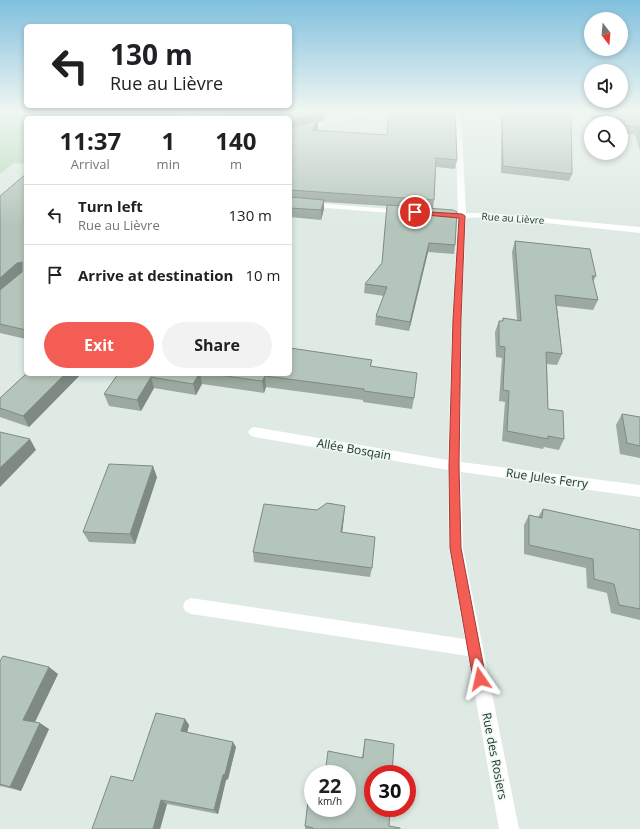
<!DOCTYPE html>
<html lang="en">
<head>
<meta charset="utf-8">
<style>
  body { margin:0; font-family:"Open Sans",sans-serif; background:#f2f2f2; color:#202124; height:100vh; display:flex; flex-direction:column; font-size:15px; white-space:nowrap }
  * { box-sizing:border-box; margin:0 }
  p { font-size:13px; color:#757577 }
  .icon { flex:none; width:22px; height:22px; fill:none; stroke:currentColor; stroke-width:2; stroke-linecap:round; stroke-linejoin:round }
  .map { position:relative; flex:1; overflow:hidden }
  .details { position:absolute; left:24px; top:116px; width:268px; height:260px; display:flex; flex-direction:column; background:#fff; border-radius:6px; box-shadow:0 2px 6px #0003 }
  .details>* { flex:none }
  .guide { position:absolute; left:24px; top:24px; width:268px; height:84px; border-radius:6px; box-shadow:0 2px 6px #0003; background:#fff; color:#202124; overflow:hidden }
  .needle { width:26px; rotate:164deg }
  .buttons { position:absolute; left:584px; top:12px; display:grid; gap:8px }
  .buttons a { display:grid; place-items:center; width:44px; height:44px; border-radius:50%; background:#fff; box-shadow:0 2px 6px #0003; font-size:20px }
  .speed { position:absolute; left:304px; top:765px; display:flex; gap:8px; font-size:20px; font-weight:700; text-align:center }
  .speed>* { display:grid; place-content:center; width:52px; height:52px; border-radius:50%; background:#fff; box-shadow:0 2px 6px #0003; line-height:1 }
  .speed small { font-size:10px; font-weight:400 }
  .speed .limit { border:6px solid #d22; background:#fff; color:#111 }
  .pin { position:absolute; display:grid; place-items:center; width:34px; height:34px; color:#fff; margin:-17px; border:2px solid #fff; border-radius:50%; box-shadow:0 1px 4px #0007 }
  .me { position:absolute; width:44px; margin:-22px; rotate:349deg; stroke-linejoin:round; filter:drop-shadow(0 0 3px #0008) }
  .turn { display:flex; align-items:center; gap:14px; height:84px; padding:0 20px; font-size:18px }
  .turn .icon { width:52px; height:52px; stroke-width:2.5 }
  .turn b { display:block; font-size:28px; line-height:34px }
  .eta { display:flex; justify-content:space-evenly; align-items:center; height:68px; text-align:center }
  .eta b { font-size:24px; font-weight:700; line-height:28px }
  .primary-button { display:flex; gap:8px; margin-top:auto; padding:8px 20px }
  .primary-button a { flex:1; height:46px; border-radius:24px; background:#f35d53; color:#fff; font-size:16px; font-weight:700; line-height:46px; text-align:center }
  .primary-button a+a { background:#f2f2f2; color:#202124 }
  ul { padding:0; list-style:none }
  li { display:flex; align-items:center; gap:12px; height:60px; padding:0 20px; border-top:1px solid #e0e0e0 }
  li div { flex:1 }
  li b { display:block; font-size:15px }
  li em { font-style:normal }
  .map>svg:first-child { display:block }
  .green { fill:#b6dcba }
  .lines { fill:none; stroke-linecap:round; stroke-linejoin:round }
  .minor { fill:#fff; fill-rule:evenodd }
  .tertiary { fill:#fff; fill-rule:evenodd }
  .wall { fill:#9ba9a1 }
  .shaded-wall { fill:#7e8a83 }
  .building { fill:#b4c5bb; stroke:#7e8a83 }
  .route { fill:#f35d53; stroke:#9e3c36 }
  .labels { text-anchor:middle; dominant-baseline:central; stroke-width:3; stroke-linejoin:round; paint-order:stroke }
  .far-street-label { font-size:10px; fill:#203a2e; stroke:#eff7f1 }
  .street-label { font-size:12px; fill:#203a2e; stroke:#eff7f1 }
</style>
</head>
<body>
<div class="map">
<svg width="640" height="829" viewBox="0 0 640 829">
  <rect width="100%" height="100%" fill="#deeae3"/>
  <polygon class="green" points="0,110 181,110 173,118 26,118 26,164 14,163 0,174"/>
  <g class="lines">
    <g class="minor">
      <polygon points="190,110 197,110 190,118 184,118"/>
      <polygon points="455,110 461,110 466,213 489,213 640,227 640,233 489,217 466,218 462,319 461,462 640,485 640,497 461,472 463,548 519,829 499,829 468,656 191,614 185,611 183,606 185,601 191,598 465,639 449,548 448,470 254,437 250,435 248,432 250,429 254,427 448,460 452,319 458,218 452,218 451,216 452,214 458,213"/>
      <polygon points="290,201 402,210 406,212 402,214 290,205"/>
    </g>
    <polygon class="tertiary" points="367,110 378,110 290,135 290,131"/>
  </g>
  <g class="wall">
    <polygon points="229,110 328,110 322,121 318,122 318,129 317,130 387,135 427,113 427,110 455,110 457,160 455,169 436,167 434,200 433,209 455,245 454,254 428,252 409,331 375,325 376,316 384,296 364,293 365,284 382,263 387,206 324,202 324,209 321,220 290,217 290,118 225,118 225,116"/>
    <polygon points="501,110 571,110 572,174 569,181 501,173"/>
    <polygon points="592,110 640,110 640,151 635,135 621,133 622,126 621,126 621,123 595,123 591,122"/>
    <polygon points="26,174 26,339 0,333 0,196"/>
    <polygon points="515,241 596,276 593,282 598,300 593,310 557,306 562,354 557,365 547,364 548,409 564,439 559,450 544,447 543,449 502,441 505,402 499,401 502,358 496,357 495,332 499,321 502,321 503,318 517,320 512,252"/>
    <polygon points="372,360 371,366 414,398 412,409 363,402 363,400 266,387 264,393 202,384 196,395 154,388 141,411 109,406 104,394 118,374 290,374"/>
    <polygon points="26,374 81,374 29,427 0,417 0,398"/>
    <polygon points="622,414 640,417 640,458 620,454 616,425"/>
    <polygon points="157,477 135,544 89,542 83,532"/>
    <polygon points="543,509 640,530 640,620 611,613 607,593 587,588 586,568 524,554 524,525 529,515 538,517"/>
    <polygon points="344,517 342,532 372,568 370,577 254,562 253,552"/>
    <polygon points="0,661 58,674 35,722 49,729 21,791 1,786 0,787"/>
    <polygon points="185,719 189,725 187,732 236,747 228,779 226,780 218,814 167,804 160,829 92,829"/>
    <polygon points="365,739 389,826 400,829 305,829 305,826 313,808 362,757"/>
  </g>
  <g class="shaded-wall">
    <polygon points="323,110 328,110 322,121 318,122 318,129 312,139 290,130 290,121"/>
    <polygon points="324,200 324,209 321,220 321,210"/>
    <polygon points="429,243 428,252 409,331 410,322"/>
    <polygon points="22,262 26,270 0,293 0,278 17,263"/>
    <polygon points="65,374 81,374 29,427 23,416"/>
    <polygon points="199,374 200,374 202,384 196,395 193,384"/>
    <polygon points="265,376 266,387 264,393 262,381"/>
    <polygon points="151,377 154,388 141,411 137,400"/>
    <polygon points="30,439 36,450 0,487 0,468"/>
    <polygon points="153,466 157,477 135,544 130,534"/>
    <polygon points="345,506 344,517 341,542 341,532"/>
    <polygon points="49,667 58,674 33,726 23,720"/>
    <polygon points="185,719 189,725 186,737 181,731"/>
    <polygon points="40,723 49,729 21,791 10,787"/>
    <polygon points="233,742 236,747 228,779 226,780 218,814 214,810 223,775"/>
    <polygon points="161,800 167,804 160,829 153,829"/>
  </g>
  <g class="building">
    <polygon points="229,110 323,110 322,112 290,121 290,118 225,118 227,116 225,116"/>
    <polygon points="428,110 455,110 457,160 436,158 434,200 290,190 290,128 318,120 312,130 387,135 389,112 428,113"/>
    <polygon points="502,110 571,110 572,174 503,166"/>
    <polygon points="593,110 640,110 640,134 638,127 624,125 624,119 593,115"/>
    <polygon points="26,174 26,330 0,324 0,290 22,272 22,262 17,263 0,278 0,196"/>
    <polygon points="290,197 324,200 321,210 290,208"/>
    <polygon points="387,205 453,210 457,212 455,245 429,243 410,322 376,316 387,287 365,284 382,263"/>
    <polygon points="515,241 590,249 596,276 592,276 598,300 555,295 562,354 546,352 548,409 563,411 564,439 548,436 548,439 507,431 509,391 503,390 505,347 499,346 499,321 503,321 503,318 521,321"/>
    <polygon points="290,348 372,360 370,366 417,373 414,398 364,391 364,389 265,376 262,381 211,374 290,374"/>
    <polygon points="26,374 65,374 23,416 0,408 0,398"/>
    <polygon points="118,374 199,374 193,384 151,377 137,400 104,394"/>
    <polygon points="622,414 640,417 640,446 627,443"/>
    <polygon points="0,432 30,439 0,468"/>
    <polygon points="109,464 153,466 130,534 83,532"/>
    <polygon points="327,503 345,506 341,532 375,537 372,568 253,552 264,504 317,510"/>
    <polygon points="543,509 640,530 640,609 619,605 614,584 594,579 593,559 529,545 529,515 542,518"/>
    <polygon points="3,656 49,667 23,720 40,723 10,787 0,784 0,661"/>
    <polygon points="156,713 185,719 181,731 233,742 225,774 223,775 214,810 161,800 153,829 92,829 111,776 133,781"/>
    <polygon points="365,739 394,744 392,774 373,774 373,808 390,808 389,826 400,828 400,829 313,829 313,828 305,826 310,785 313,786 313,808 347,808 347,774 325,774 328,751 363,758"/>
  </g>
  <linearGradient id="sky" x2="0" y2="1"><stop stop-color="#80c0de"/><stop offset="0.49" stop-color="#f0f6f2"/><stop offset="1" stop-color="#f0f6f2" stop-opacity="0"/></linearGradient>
  <rect width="640" height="226" fill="url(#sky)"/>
  <polygon class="route" points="413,211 462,214 465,216 461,319 459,466 461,548 486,679 484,683 480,685 475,683 473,679 450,548 449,466 453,319 459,218 415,214 412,212"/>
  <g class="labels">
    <g class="far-street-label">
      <text transform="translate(513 218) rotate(4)">Rue au Lièvre</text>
    </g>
    <g class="street-label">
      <text transform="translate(354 449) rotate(10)">Allée Bosqain</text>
      <text transform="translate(547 478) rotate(8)">Rue Jules Ferry</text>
      <text transform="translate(495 756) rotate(79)">Rue des Rosiers</text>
    </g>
  </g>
</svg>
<div class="buttons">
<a><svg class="needle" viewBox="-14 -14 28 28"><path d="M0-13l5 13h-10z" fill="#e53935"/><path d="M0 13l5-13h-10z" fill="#757577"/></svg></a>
<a><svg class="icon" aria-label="sound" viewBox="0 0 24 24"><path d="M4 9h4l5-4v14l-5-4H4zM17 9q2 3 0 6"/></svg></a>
<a><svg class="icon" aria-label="search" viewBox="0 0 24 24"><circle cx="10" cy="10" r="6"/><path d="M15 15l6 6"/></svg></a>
</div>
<div class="speed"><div>22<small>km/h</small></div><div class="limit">30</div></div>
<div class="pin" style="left:415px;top:212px;background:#d93025"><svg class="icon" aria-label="arrive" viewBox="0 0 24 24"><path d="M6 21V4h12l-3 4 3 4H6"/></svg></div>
<svg class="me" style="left:480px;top:679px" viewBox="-20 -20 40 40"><path d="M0-17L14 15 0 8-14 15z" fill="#f35d53" stroke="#fff" stroke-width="4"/></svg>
<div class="guide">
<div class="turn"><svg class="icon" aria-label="left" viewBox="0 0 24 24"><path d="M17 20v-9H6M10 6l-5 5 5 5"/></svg><div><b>130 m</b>Rue au Lièvre</div></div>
</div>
<section class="details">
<div class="eta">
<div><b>11:37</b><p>Arrival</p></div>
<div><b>1</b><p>min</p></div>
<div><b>140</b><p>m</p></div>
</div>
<ul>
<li><svg class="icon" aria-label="left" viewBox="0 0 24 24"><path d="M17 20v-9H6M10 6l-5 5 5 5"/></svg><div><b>Turn left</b><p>Rue au Lièvre</p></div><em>130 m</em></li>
<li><svg class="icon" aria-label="arrive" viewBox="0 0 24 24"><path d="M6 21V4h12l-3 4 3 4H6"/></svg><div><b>Arrive at destination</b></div><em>10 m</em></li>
</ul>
<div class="primary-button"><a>Exit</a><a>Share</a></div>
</section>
</div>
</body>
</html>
